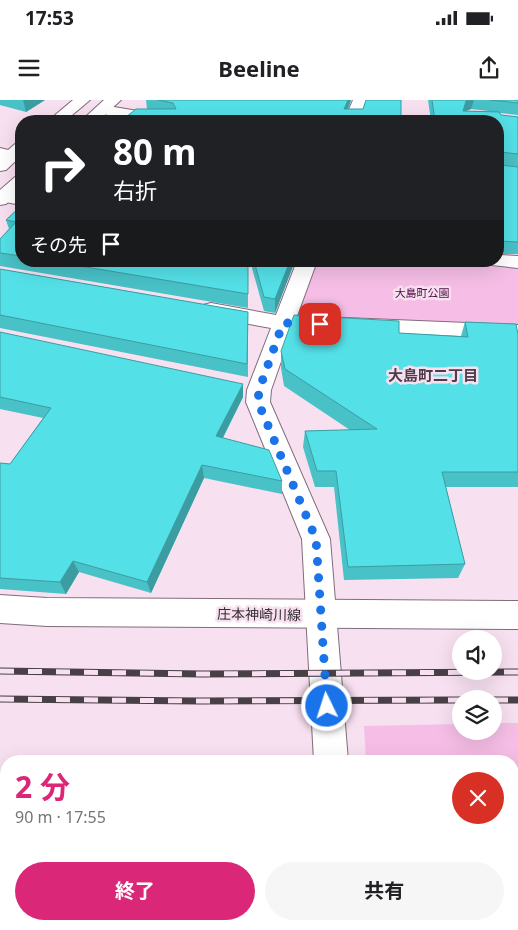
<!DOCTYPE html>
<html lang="ja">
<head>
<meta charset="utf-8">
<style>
  body { margin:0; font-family:"Noto Sans","Noto Sans JP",sans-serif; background:#f6f6f6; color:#202124; height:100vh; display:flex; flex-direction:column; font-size:19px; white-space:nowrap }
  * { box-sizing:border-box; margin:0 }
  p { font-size:16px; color:#757577 }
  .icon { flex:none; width:28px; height:28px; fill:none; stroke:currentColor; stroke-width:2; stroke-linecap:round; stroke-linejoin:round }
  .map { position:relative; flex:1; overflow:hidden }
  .details { position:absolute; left:0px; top:655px; width:519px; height:175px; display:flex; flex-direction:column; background:#fff; border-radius:20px 20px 0 0; box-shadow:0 5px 20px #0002 }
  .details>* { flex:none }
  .banner { position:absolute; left:15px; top:15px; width:489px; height:152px; border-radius:20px; box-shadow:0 5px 20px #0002; background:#202124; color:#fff; overflow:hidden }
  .controls { position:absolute; left:452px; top:530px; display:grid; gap:10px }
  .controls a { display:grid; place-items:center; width:50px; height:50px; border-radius:50%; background:#fff; box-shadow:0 5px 20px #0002; font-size:25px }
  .pin { position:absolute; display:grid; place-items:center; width:42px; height:42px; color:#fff; margin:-21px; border-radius:10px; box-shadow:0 2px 8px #0006 }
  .me { position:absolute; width:55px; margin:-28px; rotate:356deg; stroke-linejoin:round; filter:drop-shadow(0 0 4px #0008) }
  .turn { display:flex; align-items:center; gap:18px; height:105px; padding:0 15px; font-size:22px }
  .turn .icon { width:65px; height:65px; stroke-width:2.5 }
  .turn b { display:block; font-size:35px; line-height:42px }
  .then { display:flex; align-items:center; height:48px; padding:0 15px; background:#0003; gap:10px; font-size:19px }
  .round { display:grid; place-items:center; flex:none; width:52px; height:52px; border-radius:26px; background:#f6f6f6 }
  .overview { display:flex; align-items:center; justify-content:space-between; height:85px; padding:0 15px }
  h1 { font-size:30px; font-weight:700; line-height:38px; color:#db2777 }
  .cta { display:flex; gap:10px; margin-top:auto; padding:10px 15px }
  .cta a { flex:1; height:58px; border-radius:30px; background:#db2777; color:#fff; font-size:20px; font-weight:700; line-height:58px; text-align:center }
  .cta a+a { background:#f6f6f6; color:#202124 }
  .status { display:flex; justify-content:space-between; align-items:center; height:35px; padding:0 25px; background:#fff; direction:ltr }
  .status svg { height:14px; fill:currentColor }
  header { display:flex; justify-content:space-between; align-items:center; height:65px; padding:0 15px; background:#fff; font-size:22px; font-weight:700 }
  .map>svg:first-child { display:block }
  .green { fill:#f6bee6 }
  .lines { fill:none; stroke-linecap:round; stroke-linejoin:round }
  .minor-casing { stroke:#816c7a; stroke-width:2 }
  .tertiary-casing { stroke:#816c7a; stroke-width:2 }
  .minor { fill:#fff; fill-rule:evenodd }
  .tertiary { fill:#fff; fill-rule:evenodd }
  .rail-casing { stroke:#493f47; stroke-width:7 }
  .rail { stroke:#f7e0f0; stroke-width:5; stroke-dasharray:14; stroke-linecap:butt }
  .wall { fill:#48c1c7; fill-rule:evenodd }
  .shaded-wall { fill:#3b9da2 }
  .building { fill:#54e0e7; stroke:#3b9da2 }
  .route { stroke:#1a73e8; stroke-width:9; stroke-dasharray:0 16.2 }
  .labels { text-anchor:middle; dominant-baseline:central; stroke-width:5; stroke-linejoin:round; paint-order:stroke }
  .far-park-label { font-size:11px; fill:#530e46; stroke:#f7e0f0 }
  .street-label { font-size:14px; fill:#332b31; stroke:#f7e0f0 }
  .neighbourhood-label { font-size:15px; font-weight:bold; fill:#4f3c49; stroke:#f7e0f0 }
</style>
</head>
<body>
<div class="status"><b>17:53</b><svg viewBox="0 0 49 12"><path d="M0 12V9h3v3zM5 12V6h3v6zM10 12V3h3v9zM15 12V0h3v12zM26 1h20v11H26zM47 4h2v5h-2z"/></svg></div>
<header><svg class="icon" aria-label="menu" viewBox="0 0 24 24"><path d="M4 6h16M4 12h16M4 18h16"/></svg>Beeline<svg class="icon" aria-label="share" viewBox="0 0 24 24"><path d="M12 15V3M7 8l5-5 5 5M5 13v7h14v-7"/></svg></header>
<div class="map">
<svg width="518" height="830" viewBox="0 0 518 830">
  <rect width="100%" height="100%" fill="#f7e0f0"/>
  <g class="green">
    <polygon points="313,161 413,161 518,168 518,227 295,217"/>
    <polygon points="494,623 518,623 518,698 513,700 512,661 366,661 364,626 461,624 461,631 494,631"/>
  </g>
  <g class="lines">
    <defs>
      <g id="minor">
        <polygon points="353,0 369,0 360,21 344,21"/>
        <polygon points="102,5 168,16 174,18 176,21 141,21 97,13 94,10 97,7"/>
        <polygon points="0,48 21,53 21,63 0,58"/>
        <polygon points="0,91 21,95 21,105 0,101"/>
        <polygon points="498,155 518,156 518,168 491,165 488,161 498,161"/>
        <polygon points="297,161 317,161 297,216 518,225 518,239 292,230 271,290 270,302 330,439 348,661 314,661 302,439 246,302 247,290 271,228 211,217 203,215 200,210 203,205 211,203 276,215"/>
        <polygon points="321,824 361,824 362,830 322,830"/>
      </g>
      <g id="tertiary">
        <polygon points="73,0 90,0 65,21 48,21"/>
        <polygon points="104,0 121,0 98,21 81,21"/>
        <polygon points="21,43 21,56 6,70 0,71 0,57 15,44"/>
        <polygon points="21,76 21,90 6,104 0,105 0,90 15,77"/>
        <polygon points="0,495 47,498 518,501 518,529 47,526 0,523"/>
      </g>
    </defs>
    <use href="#minor" class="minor-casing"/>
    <use href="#tertiary" class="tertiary-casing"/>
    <use href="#minor" class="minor"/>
    <use href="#tertiary" class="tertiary"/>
    <defs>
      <g id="rail">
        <polyline points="0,571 202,574 518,572"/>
        <polyline points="0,599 199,601 461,600"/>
        <polyline points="494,600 518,600"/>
      </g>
    </defs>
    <use href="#rail" class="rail-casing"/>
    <use href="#rail" class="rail"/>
  </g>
  <g class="wall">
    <polygon points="0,0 45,0 26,12 0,5"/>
    <polygon points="146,0 351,0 348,9 147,9"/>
    <path d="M428,0h90v15l-18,-2 1,2 17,2v50l-18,-3 18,3v87h-20v-133h-67zM471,9l18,2h-23z"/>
    <polygon points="21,106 21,161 248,161 248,208 0,166 0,139 9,129 6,120"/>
    <polygon points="250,161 295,161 275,213 264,211"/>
    <polygon points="0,169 248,212 248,277 0,228"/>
    <polygon points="465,222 518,234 518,387 446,387 465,464 458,478 344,480 334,387 315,387 303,347 305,331 350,330 284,286 281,268 281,251 399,233 461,236"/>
    <polygon points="0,232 243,297 223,338 282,381 282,394 204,378 151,493 79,472 66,494 0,489 0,363 10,364 43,318 0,309"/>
  </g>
  <g class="shaded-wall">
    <polygon points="23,0 45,0 26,12"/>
    <polygon points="348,0 351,0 343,21 344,9"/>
    <polygon points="469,0 474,0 471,9 463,12 463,11 466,1"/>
    <polygon points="290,161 295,161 275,213 275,199"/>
    <polygon points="243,284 243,297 217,349 216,336"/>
    <polygon points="202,365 204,378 151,493 147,482"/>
    <polygon points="73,461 79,472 66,494 60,482"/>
    <polygon points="67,824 75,824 74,830 66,830"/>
  </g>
  <g class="building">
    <polygon points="158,0 348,0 344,9 363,9 366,0 401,0 401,21 121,21 136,9 176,9 173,3"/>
    <polygon points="432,0 469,0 466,1 463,11 499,12 501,15 518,17 518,54 500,52 500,65 518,67 518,142 498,141 498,21 435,21"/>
    <polygon points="490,0 518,0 518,3"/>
    <polygon points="21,106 21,156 0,153 0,139 16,122 6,120"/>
    <polygon points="50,161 248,161 248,194"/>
    <polygon points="254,161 290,161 275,199 264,197"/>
    <polygon points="0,169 248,212 247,264 0,215"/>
    <polygon points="294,215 399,221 399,233 468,237 465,222 516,224 518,234 518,372 442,372 465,464 348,467 336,371 317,371 305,331 377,329 285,269 281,251"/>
    <polygon points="0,232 243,284 216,336 269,350 282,381 202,365 147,482 73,461 60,482 0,478 0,363 10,364 51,308 0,297"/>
    <polygon points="0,720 6,720 6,824 67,824 66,830 0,830"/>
  </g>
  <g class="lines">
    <polyline class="route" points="320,224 283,223 259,290 258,302 316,439 327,606"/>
  </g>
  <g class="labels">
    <g class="far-park-label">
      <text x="422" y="192">大島町公園</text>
    </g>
    <g class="street-label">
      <text transform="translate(259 514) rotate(1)">庄本神崎川線</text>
    </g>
    <g class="neighbourhood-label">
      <text x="433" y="275">大島町二丁目</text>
    </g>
  </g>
</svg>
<div class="controls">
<a><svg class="icon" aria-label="sound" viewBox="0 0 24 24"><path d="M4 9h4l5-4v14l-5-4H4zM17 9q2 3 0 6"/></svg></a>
<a><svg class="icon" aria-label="layers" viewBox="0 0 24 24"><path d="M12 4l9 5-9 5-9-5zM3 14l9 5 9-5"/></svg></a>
</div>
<div class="pin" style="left:320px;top:224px;background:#d93025"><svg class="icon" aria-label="arrive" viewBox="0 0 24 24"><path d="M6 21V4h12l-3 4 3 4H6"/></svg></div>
<svg class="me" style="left:327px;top:606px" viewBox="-20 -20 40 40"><circle r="17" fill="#1a73e8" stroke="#fff" stroke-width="3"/><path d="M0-11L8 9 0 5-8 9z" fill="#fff"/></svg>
<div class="banner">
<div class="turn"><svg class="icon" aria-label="right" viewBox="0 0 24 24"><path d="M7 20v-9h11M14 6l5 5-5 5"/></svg><div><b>80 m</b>右折</div></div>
<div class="then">その先<svg class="icon" aria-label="arrive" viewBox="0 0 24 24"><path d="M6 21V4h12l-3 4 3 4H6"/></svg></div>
</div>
<section class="details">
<div class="overview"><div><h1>2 分</h1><p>90 m · 17:55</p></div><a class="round" style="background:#d93025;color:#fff"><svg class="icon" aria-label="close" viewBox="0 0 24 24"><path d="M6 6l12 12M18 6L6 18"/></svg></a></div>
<div class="cta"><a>終了</a><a>共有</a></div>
</section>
</div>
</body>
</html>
